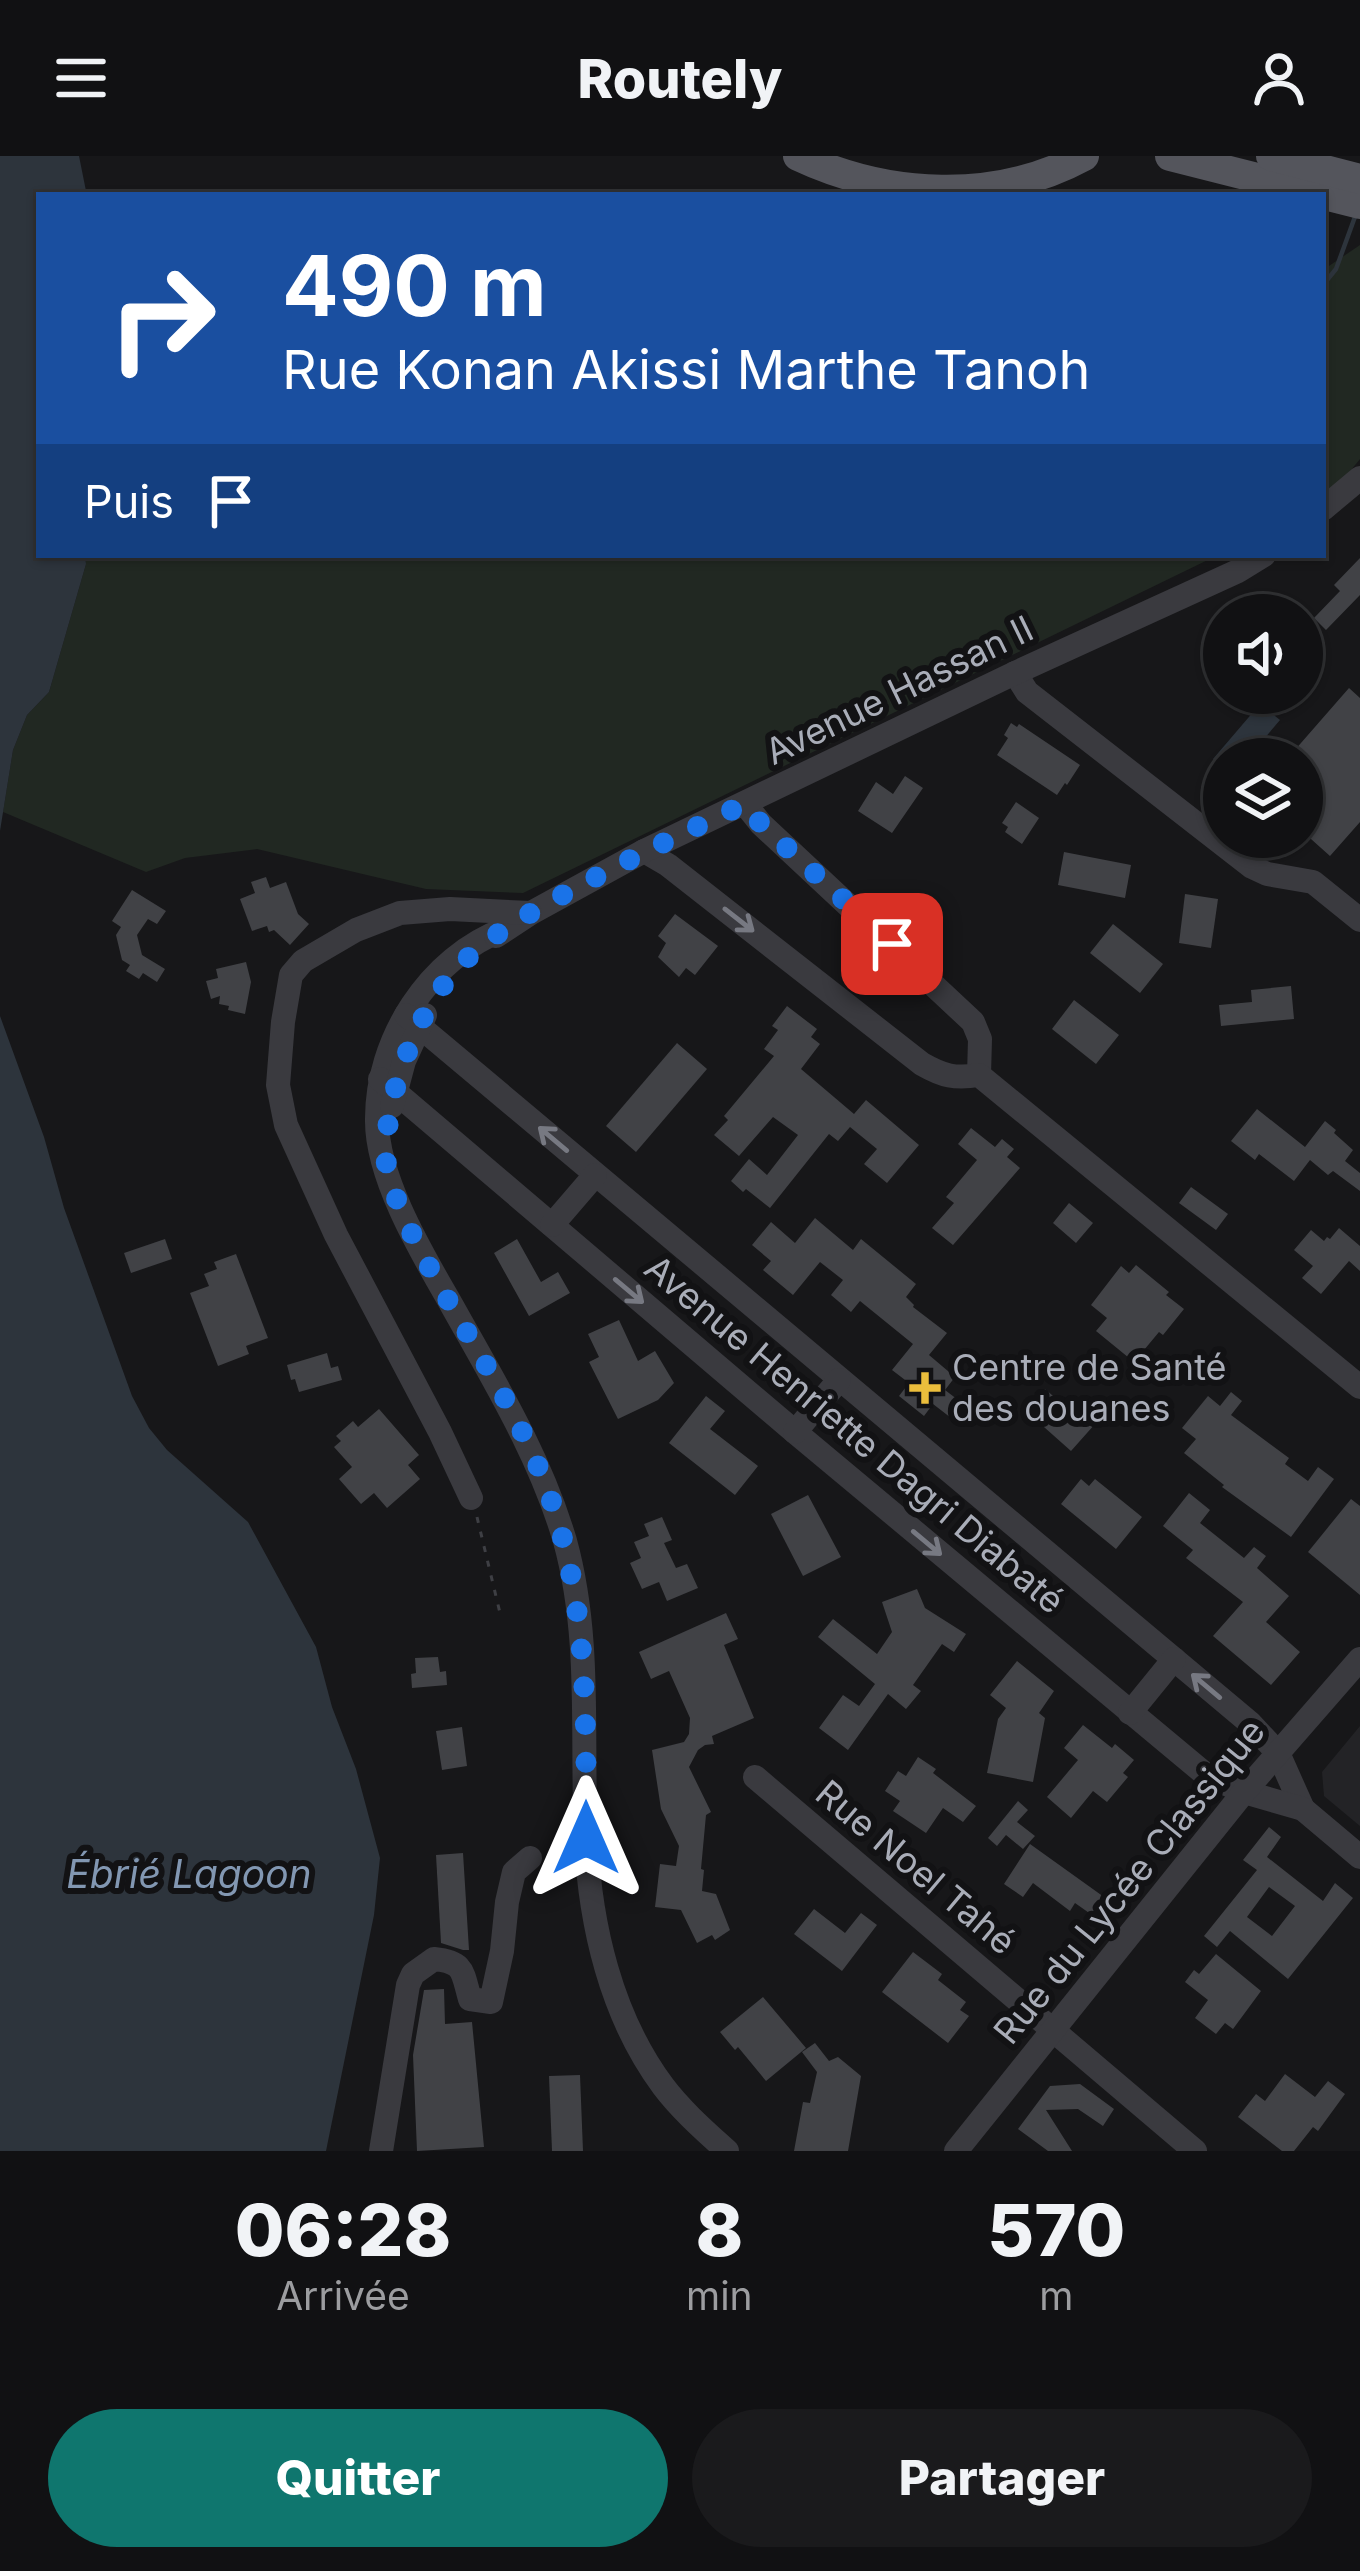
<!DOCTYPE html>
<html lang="fr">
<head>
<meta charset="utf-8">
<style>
  body { margin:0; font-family:Inter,sans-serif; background:#1a1a1c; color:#f1f3f6; height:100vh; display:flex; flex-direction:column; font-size:45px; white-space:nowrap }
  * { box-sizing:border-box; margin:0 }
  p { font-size:39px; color:#9c9da0 }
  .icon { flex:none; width:66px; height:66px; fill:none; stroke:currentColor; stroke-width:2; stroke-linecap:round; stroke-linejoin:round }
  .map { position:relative; height:1995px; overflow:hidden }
  .details { display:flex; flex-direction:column; background:#111113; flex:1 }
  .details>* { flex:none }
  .top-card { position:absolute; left:36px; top:36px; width:1290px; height:366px; border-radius:0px; box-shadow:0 3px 9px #0004,0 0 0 3px #303133; background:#1a4fa0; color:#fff; overflow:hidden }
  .controls { position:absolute; left:1203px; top:438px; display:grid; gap:24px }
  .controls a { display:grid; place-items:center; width:120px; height:120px; border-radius:50%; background:#111113; box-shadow:0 3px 9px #0004,0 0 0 3px #303133; font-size:60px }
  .pin { position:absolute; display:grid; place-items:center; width:102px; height:102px; color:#fff; margin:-51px; border-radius:24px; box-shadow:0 6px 18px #0006 }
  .me { position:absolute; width:132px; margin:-66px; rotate:0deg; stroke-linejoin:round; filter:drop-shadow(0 0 9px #0008) }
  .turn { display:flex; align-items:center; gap:42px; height:252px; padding:0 48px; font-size:54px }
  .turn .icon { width:156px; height:156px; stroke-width:2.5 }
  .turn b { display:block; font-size:84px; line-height:102px }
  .then { display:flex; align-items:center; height:114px; padding:0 48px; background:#0003; gap:24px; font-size:45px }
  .eta { display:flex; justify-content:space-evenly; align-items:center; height:204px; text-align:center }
  .eta b { font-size:72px; font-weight:800; line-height:84px }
  .primary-button { display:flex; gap:24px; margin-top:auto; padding:24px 48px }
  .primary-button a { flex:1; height:138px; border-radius:72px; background:#0f766e; color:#fff; font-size:48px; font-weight:800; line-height:138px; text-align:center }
  .primary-button a+a { background:#1a1a1c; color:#f1f3f6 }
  header { display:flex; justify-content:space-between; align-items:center; height:156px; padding:0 48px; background:#111113; font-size:54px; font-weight:800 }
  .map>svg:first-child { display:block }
  .built { fill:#232326 }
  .green { fill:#212822 }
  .water { fill:#2d343c }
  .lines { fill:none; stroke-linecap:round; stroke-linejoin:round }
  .stream { stroke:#2d343c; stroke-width:4.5 }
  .building { fill:#414246; fill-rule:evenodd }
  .path { stroke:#3e3f44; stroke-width:3; stroke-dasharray:6 9; stroke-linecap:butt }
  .minor { stroke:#3a3a3f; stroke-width:24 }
  .major { stroke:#54555c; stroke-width:30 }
  .oneway { stroke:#777982 }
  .route { stroke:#1a73e8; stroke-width:21; stroke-dasharray:0 37.8 }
  .poi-dot { fill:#ebbe3c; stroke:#121214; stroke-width:4.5 }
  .labels { text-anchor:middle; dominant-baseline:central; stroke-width:12; stroke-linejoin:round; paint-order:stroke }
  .street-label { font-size:36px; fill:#a9adb8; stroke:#121214 }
  .poi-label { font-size:36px; fill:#a9adb8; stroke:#121214; text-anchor:start }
  .water-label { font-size:39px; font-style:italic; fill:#8297b2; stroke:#121214 }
</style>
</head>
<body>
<header><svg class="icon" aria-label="menu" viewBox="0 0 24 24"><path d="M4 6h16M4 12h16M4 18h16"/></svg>Routely<svg class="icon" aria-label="person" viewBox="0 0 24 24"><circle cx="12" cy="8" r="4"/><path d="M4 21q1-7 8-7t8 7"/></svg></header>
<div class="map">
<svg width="1360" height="1995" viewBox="0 0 1360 1995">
  <rect width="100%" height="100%" fill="#171719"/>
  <polygon class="built" points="1360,1570 1360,1670 1324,1640 1322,1616"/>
  <g class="green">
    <polygon points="1360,89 1360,303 1342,325 1323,337 1323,114"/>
    <polygon points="85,399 1218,399 523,737 426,733 257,693 185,702 146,716 3,656 13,594 27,559 49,536 86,408"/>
  </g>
  <g class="water">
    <polygon points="0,0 79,0 86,35 85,39 39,39 39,399 85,399 86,408 49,536 27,559 13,594 0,675"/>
    <polygon points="1260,548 1280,564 1247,603 1224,603 1224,613 1213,603"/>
    <polygon points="0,860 44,981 64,1052 132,1240 149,1272 167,1294 248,1366 316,1491 332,1551 356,1613 380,1702 374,1759 326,1995 0,1995"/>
  </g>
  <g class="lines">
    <polyline class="stream" points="1323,129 1336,113 1356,58"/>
  </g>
  <g class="building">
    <polygon points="1360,402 1360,439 1326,474 1314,462 1340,435 1334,429"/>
    <polygon points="1349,532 1360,542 1360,666 1330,700 1302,675 1302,603 1287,603"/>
    <polygon points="1011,567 1017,571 1019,568 1080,609 1067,629 1065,627 1057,639 997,599 1008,582 1004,579"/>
    <polygon points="905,620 923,632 892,677 858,655 876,626 893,638"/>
    <polygon points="1016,646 1039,662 1022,688 1005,676 1008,671 1002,667"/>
    <polygon points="1064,696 1131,709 1125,742 1058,729"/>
    <polygon points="266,721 270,732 286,726 298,758 309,768 290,789 274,774 269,776 267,770 252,775 240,743 255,737 251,726"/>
    <polygon points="132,734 166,755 157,768 148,763 137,779 142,799 165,813 157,826 143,817 139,823 126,815 130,809 122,804 116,779 121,771 112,765"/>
    <polygon points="1185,738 1218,743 1211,792 1179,787"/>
    <polygon points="675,758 718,790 695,819 686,812 679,821 658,801 666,787 658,780"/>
    <polygon points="1113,768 1163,808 1140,837 1090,797"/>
    <polygon points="246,806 251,826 245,858 228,854 229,850 219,848 220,840 211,843 206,825 218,822 216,813"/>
    <polygon points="1291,830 1294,863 1221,870 1219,849 1252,846 1251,834"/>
    <polygon points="1074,844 1119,879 1096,908 1052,873"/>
    <polygon points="787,850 817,873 811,881 820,888 801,913 854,958 866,944 919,989 887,1027 864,1008 877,993 850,971 838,985 829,978 770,1052 746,1033 743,1036 731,1025 749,1003 767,1019 798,979 773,961 739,1000 714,979 728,964 724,960 774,900 764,893 778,874 772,870"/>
    <polygon points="677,887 707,913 636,996 606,970"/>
    <polygon points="1257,953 1305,991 1325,965 1336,974 1334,977 1353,994 1345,1005 1360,1017 1360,1035 1333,1015 1328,1019 1310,1004 1294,1025 1259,998 1255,1004 1231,985"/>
    <polygon points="971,972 995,991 1002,983 1014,993 1007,1001 1020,1012 953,1089 932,1072 954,1047 946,1041 977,1004 958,988"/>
    <polygon points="1191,1031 1228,1058 1216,1074 1179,1047"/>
    <polygon points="1069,1047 1093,1067 1076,1087 1053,1067"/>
    <polygon points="815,1062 853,1094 861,1083 916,1128 906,1141 914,1149 913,1151 947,1177 929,1199 955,1221 945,1234 966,1250 955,1265 933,1248 924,1260 899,1240 909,1227 892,1214 913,1188 860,1145 851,1156 831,1139 843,1124 820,1106 793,1139 763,1114 771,1105 752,1089 771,1066 795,1087"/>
    <polygon points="1339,1072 1360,1090 1360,1115 1349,1105 1321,1138 1302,1122 1313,1110 1294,1094 1311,1074 1324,1085 1327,1081 1330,1083"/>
    <polygon points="165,1083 172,1103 131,1117 124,1097"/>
    <polygon points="517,1083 541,1126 558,1116 570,1137 529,1160 494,1097"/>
    <polygon points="236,1098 268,1182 246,1190 249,1198 218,1210 190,1137 209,1130 204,1118 217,1113 214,1106"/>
    <polygon points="1136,1109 1169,1136 1166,1139 1184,1153 1163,1179 1159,1176 1134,1206 1096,1175 1107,1162 1091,1149 1121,1110 1129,1117"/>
    <polygon points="619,1164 638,1205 655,1195 674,1227 658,1244 618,1263 589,1206 599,1201 588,1178"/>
    <polygon points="327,1197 331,1212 338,1210 342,1224 299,1236 295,1223 291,1224 287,1209"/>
    <polygon points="1045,1233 1067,1252 1071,1247 1095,1268 1071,1295 1026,1255"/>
    <polygon points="1231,1236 1242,1245 1231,1259 1289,1302 1285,1308 1308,1325 1318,1311 1334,1323 1291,1381 1222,1331 1224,1329 1184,1297 1196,1283 1182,1272 1208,1240 1220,1250"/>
    <polygon points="706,1240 725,1255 710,1273 758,1310 735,1339 669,1287"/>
    <polygon points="379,1253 419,1299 408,1309 420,1323 387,1352 374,1337 361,1348 339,1323 352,1311 334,1291 341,1285 336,1280 353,1265 358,1271"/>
    <polygon points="1081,1323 1089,1330 1095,1323 1142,1361 1116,1393 1061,1348"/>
    <polygon points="1189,1337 1210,1354 1200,1367 1244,1402 1254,1391 1266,1400 1257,1412 1289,1440 1266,1466 1300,1496 1271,1529 1213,1480 1243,1446 1186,1402 1193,1394 1163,1370"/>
    <polygon points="808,1339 841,1401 803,1420 771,1358"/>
    <polygon points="1351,1343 1360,1350 1360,1439 1308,1396"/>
    <polygon points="662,1361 672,1384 664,1387 676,1412 687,1408 698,1432 667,1445 659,1426 642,1433 630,1407 641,1402 634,1386 649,1380 644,1368"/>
    <polygon points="917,1433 925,1452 966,1478 954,1496 942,1488 913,1529 921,1535 906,1553 888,1538 848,1594 819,1572 843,1539 859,1550 875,1528 818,1481 833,1463 877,1498 892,1476 882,1446"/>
    <polygon points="726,1457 738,1483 724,1489 754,1562 712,1580 714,1588 705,1589 698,1594 689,1611 711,1656 706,1659 701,1713 704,1714 702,1735 716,1738 730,1774 715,1784 712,1779 697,1787 681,1754 655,1751 660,1708 676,1710 679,1690 661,1653 652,1594 684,1586 689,1578 690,1562 669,1515 651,1523 639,1496"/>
    <polygon points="438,1501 440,1516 446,1515 447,1529 412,1532 411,1518 416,1517 415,1502"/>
    <polygon points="1017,1505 1054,1535 1039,1557 1045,1562 1033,1626 987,1617 998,1563 1006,1552 990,1539"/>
    <polygon points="1083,1569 1112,1592 1115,1588 1134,1604 1123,1617 1128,1621 1107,1646 1093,1635 1071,1662 1047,1641 1078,1604 1064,1592"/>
    <polygon points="462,1571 467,1610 442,1614 436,1575"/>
    <polygon points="918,1601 936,1613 933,1617 976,1650 963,1666 943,1652 926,1677 893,1655 900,1645 885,1635 898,1615 906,1620"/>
    <polygon points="1018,1645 1028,1654 1017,1666 1035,1680 1023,1693 1006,1679 997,1690 988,1682"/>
    <path d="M1269,1671l12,10 -14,20 56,44 12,-18 18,15 -65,81 -58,-48 -13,16 -13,-11 53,-66 -14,-10zM1269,1731l26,19 -23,30 -25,-19z"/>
    <polygon points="1030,1688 1104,1741 1092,1759 1075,1747 1070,1755 1033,1727 1023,1741 1004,1728"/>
    <polygon points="463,1697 469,1794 463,1794 441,1787 436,1699"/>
    <polygon points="814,1753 845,1777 861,1757 877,1769 842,1815 794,1778"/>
    <polygon points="913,1796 942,1818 938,1824 966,1846 960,1854 969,1860 948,1887 882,1836"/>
    <polygon points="1216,1798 1261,1835 1233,1873 1225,1867 1216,1878 1195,1862 1208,1844 1185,1826 1194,1814 1199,1818"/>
    <polygon points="444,1833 445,1868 472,1866 484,1991 417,1995 413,1899 424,1834"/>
    <polygon points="763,1841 806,1892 766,1925 738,1891 735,1894 720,1876"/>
    <polygon points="815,1887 829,1905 838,1901 861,1920 848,1995 794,1995 803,1946 810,1947 817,1916 802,1896"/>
    <polygon points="1285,1918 1315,1941 1328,1925 1345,1938 1318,1975 1313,1971 1294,1995 1282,1995 1238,1961 1256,1938 1265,1945"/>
    <polygon points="580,1919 583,1995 552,1995 549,1920"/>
    <polygon points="1080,1928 1114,1953 1103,1970 1078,1953 1046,1954 1072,1995 1048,1995 1018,1973 1050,1930"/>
  </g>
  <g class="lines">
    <polyline class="path" points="477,1361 500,1457"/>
    <g class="minor">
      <polyline points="1323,353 1360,322"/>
      <polyline points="1015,517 1027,536 1252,711 1267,718 1313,726 1360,764"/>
      <polyline points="745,648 761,668 973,866 980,883 979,919"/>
      <path d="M644,695l24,14 254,199c21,12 33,15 57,11l381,312"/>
      <path d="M505,773c-76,28 -129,111 -128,192 0,58 46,134 74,183 43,77 89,152 114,237 27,98 16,197 21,298 4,86 25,177 77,247 18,24 42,45 64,65"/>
      <polyline points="496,780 531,757 644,695 1015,517 1238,415 1264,399"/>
      <polyline points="406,859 1250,1567 1278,1597 1303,1653"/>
      <polyline points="380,923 795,1276 1205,1618 1244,1636 1303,1653 1360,1701"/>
      <polyline points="392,950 404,905 425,859"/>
      <polyline points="552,1069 595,1019"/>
      <polyline points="795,1276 839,1224"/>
      <polyline points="471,1342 440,1276 336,1079 286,969 278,929 283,866 291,819 303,805 356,774 400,757 450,753 530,757"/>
      <polyline points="1130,1557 1174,1503"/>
      <polyline points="755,1621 1195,1995"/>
      <path d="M381,1995l27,-166 5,-11 21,-15c31,3 28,13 36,40l21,3 11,-51 5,-49 7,-30 16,-14"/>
      <polyline points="956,1995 1244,1636 1360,1503"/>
    </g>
    <g class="major">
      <path d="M798,0c89,42 198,48 286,0"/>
      <polyline points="1170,0 1360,48"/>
      <polyline points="1271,0 1360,23"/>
    </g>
  </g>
  <defs><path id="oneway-shaft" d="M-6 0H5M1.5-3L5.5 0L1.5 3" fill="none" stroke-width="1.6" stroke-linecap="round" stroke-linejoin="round" transform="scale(3)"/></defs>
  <g class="oneway">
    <use href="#oneway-shaft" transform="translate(739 764) rotate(38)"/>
    <use href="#oneway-shaft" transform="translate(553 983) rotate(-140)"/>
    <use href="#oneway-shaft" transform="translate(629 1135) rotate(40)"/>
    <use href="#oneway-shaft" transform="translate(927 1387) rotate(40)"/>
    <use href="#oneway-shaft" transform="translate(1206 1530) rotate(-140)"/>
  </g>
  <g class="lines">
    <path class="route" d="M586,1682c0,-116 3,-230 -36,-341 -26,-74 -70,-141 -109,-209 -20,-36 -42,-75 -53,-115 -6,-22 2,-68 9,-90 12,-40 30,-80 58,-112 30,-34 72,-56 111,-78 59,-32 119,-61 179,-89l16,20 131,120"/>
  </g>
  <path class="poi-dot" d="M919 1214h12v12h12v12h-12v12h-12v-12h-12v-12h12z"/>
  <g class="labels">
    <g class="street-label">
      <text transform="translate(899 534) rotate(-26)">Avenue Hassan II</text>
      <text transform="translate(855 1278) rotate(40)">Avenue Henriette Dagri Diabaté</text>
      <text transform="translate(916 1711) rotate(40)">Rue Noel Tahé</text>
      <text transform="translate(1129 1725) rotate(-51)">Rue du Lycée Classique</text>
    </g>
    <g class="poi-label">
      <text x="952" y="1211">Centre de Santé<tspan x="952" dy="41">des douanes</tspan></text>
    </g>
    <g class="water-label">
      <text x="189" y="1717">Ébrié Lagoon</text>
    </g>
  </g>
</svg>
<div class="controls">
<a><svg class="icon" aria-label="sound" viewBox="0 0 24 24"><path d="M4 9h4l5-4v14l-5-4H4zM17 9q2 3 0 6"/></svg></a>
<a><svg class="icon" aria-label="layers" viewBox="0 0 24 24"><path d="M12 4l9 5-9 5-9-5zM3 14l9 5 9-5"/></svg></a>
</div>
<div class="pin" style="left:892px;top:788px;background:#d93025"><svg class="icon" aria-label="arrive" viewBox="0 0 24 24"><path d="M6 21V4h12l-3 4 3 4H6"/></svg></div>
<svg class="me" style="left:586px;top:1682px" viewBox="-20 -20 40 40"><path d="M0-17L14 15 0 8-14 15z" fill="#1a73e8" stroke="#fff" stroke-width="4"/></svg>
<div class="top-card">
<div class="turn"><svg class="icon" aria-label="right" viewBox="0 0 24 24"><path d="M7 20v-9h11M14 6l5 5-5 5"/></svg><div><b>490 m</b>Rue Konan Akissi Marthe Tanoh</div></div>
<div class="then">Puis<svg class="icon" aria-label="arrive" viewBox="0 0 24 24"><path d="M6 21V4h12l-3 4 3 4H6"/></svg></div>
</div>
</div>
<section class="details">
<div class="eta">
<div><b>06:28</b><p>Arrivée</p></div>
<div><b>8</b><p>min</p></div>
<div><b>570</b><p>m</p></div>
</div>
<div class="primary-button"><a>Quitter</a><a>Partager</a></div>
</section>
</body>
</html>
